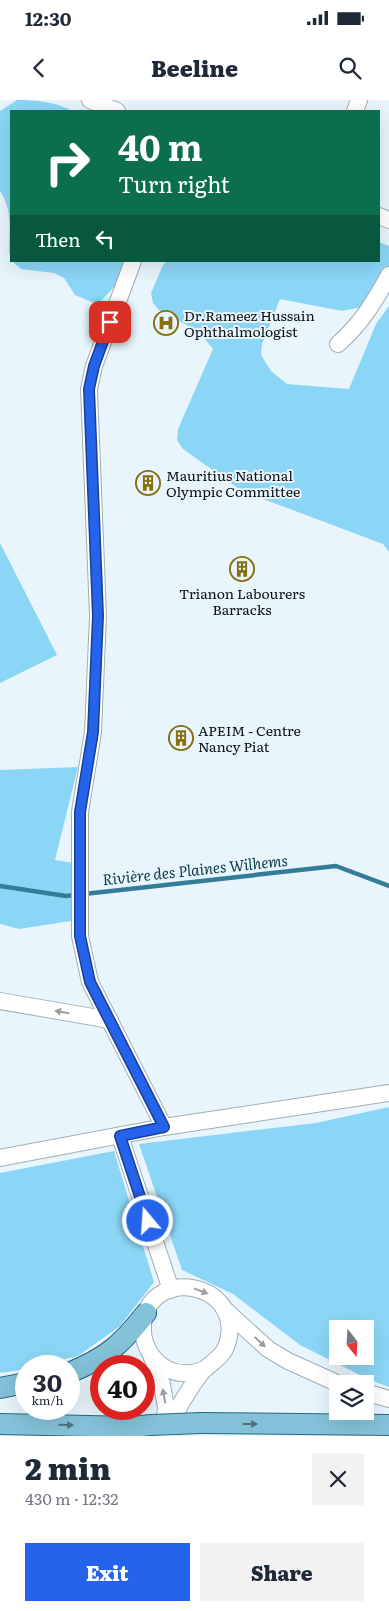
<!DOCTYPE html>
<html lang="en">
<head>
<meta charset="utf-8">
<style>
  body { margin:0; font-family:Literata,serif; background:#f2f2f3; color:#1f2937; height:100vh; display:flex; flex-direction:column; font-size:19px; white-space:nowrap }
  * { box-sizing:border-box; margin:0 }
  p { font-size:16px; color:#747a83 }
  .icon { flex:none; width:28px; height:28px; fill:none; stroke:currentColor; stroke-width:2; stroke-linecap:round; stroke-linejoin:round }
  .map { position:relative; height:1336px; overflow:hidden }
  .details { display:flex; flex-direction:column; background:#fff; flex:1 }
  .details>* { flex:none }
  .top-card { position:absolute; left:10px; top:10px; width:370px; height:152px; border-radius:0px; box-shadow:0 5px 20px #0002; background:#0b6e4f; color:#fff; overflow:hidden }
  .needle { width:32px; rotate:162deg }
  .fabs { position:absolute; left:329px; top:1220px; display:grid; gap:10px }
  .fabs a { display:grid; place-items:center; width:45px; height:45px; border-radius:0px; background:#fff; box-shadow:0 5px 20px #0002; font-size:25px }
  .speed { position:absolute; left:15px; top:1255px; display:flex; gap:10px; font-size:25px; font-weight:700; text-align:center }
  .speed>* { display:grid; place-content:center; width:65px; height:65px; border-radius:50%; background:#fff; box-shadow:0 5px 20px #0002; line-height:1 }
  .speed small { font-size:12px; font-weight:400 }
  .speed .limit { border:8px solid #d22; background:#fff; color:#111 }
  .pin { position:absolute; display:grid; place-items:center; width:42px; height:42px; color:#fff; margin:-21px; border-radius:10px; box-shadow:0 2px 8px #0006 }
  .me { position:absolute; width:55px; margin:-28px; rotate:342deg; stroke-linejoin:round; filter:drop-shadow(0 0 4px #0008) }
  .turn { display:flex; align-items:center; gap:18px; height:105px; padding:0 25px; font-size:22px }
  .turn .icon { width:65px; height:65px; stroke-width:2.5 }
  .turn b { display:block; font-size:35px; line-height:42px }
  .then { display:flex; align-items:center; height:48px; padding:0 25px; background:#0003; gap:10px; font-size:19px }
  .round { display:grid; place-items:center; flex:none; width:52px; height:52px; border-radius:0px; background:#f2f2f3 }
  .summary { display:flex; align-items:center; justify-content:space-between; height:85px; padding:0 25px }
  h1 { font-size:30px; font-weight:800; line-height:38px }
  .action { display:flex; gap:10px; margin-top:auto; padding:10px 25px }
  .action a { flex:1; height:58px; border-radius:0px; background:#2563eb; color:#fff; font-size:20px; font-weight:800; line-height:58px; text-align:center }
  .action a+a { background:#f2f2f3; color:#1f2937 }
  .status { display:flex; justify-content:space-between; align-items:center; height:35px; padding:0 25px; background:#fff; direction:ltr }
  .status svg { height:14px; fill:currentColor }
  header { display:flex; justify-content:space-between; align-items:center; height:65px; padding:0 25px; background:#fff; font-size:22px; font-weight:800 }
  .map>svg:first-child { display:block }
  .green { fill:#8bd6f6; fill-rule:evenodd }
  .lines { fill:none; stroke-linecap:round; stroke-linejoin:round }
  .stream { stroke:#357c98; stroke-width:4.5 }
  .minor-casing { stroke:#a1aeb3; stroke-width:18 }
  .major-casing { stroke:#256982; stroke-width:22 }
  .minor { stroke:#fff; stroke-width:16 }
  .major { stroke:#84c2d9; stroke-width:20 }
  .major-bridge-casing { stroke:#256982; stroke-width:22; stroke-linecap:butt }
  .major-bridge { stroke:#84c2d9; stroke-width:20 }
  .oneway { fill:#9e9fa0 }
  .oneway2 { fill:#4e727f }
  .route-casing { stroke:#184099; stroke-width:12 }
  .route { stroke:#2563eb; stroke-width:9 }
  .labels { text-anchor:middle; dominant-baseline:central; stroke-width:4; stroke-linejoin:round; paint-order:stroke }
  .poi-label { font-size:14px; fill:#0c1012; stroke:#e8f5fc; text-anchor:start }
  .water-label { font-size:15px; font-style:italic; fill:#0d3a4a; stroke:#e8f5fc }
</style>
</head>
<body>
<div class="status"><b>12:30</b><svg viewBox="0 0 49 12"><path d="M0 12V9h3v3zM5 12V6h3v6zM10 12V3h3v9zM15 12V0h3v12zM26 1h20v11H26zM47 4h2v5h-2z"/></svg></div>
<header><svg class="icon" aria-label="back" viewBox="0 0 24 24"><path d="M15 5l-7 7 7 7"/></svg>Beeline<svg class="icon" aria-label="search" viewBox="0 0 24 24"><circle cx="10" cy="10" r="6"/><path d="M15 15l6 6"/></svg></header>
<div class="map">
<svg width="389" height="1336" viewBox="0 0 389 1336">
  <rect width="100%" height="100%" fill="#e8f5fc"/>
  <g class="green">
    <path d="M17,0c21,0 38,2 56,11h-62v147l-2,-6c0,-23 4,-41 -9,-61v-80z"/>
    <polygon points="379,142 389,146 389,167 370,201 362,207 342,211 280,199 262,244 261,255 271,271 287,284 349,289 376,224 389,206 389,452 383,444 242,391 183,349 177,340 178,329 213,249 198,231 160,211 153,203 151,193 163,165 167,161 379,161"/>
    <path d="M12,161h114c-5,20 -14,30 -29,43l-22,-9 -11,-17 -10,-5 -33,-4z"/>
    <polygon points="0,443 57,555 0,583"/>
    <polygon points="78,667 55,760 74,763 77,820 19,829 0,824 0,670"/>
    <path d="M389,1007v280l-19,-7 -70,-35 -67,-51 -51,-24 -43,-126 177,-21zM338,1229h27v27h-27z"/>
    <polygon points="114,1051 154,1182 120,1226 78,1256 36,1266 26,1266 25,1269 0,1273 0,1073"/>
  </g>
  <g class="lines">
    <polyline class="stream" points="0,786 66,796 336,766 389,786"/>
    <defs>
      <g id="minor">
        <polyline points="90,0 117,11"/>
        <polyline points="355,11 359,0"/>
        <polyline points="379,116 389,120"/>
        <polyline points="133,161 94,266 89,289 98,516 93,632 80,712 80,836 90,882 164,1027"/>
        <path d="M338,244c23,-20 37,-43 51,-69"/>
        <polyline points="0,901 110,920"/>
        <polyline points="120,1036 171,1190"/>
        <polyline points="0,1058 164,1027 389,993"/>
        <polyline points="224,1209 268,1249 288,1261 339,1284"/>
        <polyline points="152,1258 162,1284 166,1308 162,1336"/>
        <polyline points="365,1292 389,1299"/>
        <path d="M170,1336c4,-10 6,-23 11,-33 6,-9 16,-27 24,-34 12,-11 21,-14 24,-33 8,-53 -73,-68 -85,-18 -6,29 15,58 46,55 5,0 10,-2 15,-4"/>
      </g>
      <g id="major">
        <path d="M69,1273c38,-16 52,-28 77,-60"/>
        <polyline points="0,1288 26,1283"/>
        <polyline points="201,1323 389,1325"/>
        <polyline points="0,1324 133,1327 151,1325"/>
      </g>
    </defs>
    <use href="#minor" class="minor-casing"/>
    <use href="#major" class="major-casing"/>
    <use href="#minor" class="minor"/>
    <use href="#major" class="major"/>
    <defs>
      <polyline id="major-bridge" points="151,1325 201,1323"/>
    </defs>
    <use href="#major-bridge" class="major-bridge-casing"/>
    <use href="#major-bridge" class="major-bridge"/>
  </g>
  <defs><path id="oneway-solid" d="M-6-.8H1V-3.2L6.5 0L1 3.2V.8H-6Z" transform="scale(1.25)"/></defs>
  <g class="oneway">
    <use href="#oneway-solid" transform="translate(62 912) rotate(-170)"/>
    <use href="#oneway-solid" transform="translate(201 1191) rotate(21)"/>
    <use href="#oneway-solid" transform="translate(260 1242) rotate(43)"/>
    <use href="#oneway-solid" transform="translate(164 1296) rotate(-100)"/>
  </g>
  <g class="oneway2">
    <use href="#oneway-solid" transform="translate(250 1324)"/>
    <use href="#oneway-solid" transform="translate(66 1325) rotate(1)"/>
  </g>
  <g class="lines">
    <defs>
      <polyline id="route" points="110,222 94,266 89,289 98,516 93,632 80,712 80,836 90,882 164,1027 120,1036 148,1121"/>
    </defs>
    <use href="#route" class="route-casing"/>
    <use href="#route" class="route"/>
  </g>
  <defs>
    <symbol id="hospital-ring" viewBox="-11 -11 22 22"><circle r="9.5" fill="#e8f5fc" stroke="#867011" stroke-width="1.5"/><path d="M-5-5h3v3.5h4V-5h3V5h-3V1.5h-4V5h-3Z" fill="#867011"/></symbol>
    <symbol id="building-ring" viewBox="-11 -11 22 22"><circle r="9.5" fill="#e8f5fc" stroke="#867011" stroke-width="1.5"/><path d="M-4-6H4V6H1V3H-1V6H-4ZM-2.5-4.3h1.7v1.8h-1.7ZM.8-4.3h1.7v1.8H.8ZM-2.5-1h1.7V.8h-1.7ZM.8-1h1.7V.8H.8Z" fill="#867011"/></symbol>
  </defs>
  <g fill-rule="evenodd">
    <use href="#hospital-ring" x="152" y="209" width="28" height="28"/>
    <use href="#building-ring" x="134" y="369" width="28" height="28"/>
    <use href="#building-ring" x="228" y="455" width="28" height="28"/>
    <use href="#building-ring" x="167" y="624" width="28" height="28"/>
  </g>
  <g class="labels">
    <g class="poi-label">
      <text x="184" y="215">Dr.Rameez Hussain<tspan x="184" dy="16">Ophthalmologist</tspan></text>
      <text x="166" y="375">Mauritius National<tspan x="166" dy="16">Olympic Committee</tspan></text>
      <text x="242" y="493" text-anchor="middle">Trianon Labourers<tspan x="242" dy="16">Barracks</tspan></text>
      <text x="198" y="630">APEIM - Centre<tspan x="198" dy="16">Nancy Piat</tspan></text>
    </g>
    <g class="water-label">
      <text transform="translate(195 769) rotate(-6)">Rivière des Plaines Wilhems</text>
    </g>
  </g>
</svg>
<div class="fabs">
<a><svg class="needle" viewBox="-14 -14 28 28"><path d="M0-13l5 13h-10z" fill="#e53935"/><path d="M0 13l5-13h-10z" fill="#747a83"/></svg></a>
<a><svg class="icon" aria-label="layers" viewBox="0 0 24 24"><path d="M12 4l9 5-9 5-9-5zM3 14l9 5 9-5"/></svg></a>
</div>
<div class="speed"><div>30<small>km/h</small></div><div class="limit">40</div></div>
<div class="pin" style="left:110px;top:222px;background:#d93025"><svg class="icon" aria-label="arrive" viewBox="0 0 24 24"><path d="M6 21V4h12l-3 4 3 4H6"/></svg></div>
<svg class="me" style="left:148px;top:1121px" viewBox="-20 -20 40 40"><circle r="17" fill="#2563eb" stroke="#fff" stroke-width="3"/><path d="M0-11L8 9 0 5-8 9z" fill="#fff"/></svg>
<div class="top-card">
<div class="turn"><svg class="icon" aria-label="right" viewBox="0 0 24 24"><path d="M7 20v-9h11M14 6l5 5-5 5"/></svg><div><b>40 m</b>Turn right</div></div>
<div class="then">Then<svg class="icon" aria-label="left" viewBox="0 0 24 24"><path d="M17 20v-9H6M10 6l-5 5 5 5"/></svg></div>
</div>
</div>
<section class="details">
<div class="summary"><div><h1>2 min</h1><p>430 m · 12:32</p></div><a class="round"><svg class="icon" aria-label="close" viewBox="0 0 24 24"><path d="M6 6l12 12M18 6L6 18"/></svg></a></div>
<div class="action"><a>Exit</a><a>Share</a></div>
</section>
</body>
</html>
